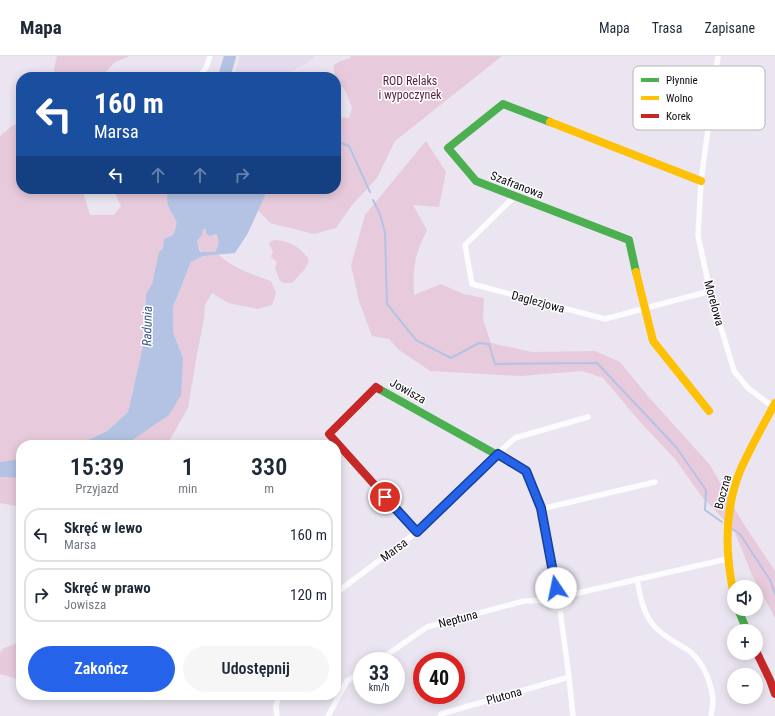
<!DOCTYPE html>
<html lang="pl">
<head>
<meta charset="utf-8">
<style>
  body { margin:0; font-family:"Roboto Condensed",sans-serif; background:#f6f6f7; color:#1f2937; height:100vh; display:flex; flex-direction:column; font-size:15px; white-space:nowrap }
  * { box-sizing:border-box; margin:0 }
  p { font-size:13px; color:#747a83 }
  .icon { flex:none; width:22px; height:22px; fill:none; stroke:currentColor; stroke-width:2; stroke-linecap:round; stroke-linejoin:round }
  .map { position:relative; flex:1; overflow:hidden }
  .details { position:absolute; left:16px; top:384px; width:325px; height:260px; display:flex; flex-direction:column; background:#fff; border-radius:16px; box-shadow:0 2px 10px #0003 }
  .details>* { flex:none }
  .hud { position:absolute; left:16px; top:16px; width:325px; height:122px; border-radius:16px; box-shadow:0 2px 10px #0003; background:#1a4fa0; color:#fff; overflow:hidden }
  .tools { position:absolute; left:727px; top:524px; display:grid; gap:8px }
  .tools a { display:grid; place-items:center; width:36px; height:36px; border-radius:50%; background:#fff; box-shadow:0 2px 10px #0003; font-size:20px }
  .speed { position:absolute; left:353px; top:596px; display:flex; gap:8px; font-size:20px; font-weight:700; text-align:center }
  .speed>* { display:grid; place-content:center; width:52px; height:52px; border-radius:50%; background:#fff; box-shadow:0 2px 10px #0003; line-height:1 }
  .speed small { font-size:10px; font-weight:400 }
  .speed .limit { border:6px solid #d22; background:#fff; color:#111 }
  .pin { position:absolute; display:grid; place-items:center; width:34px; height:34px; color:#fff; margin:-17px; border:2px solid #fff; border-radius:50%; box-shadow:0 1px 4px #0007 }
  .me { position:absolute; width:44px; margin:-22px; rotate:349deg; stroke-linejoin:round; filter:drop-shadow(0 0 3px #0008) }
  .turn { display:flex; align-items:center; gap:14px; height:84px; padding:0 12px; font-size:18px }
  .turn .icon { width:52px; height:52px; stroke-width:2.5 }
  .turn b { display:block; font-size:28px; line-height:34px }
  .lanes { display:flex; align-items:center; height:38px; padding:0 12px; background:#0003; justify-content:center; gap:20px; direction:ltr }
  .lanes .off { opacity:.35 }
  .eta { display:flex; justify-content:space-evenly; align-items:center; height:68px; text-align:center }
  .eta b { font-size:24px; font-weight:600; line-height:28px }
  .action { display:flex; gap:8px; margin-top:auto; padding:8px 12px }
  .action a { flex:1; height:46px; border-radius:24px; background:#2563eb; color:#fff; font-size:16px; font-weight:600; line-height:46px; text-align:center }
  .action a+a { background:#f6f6f7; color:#1f2937 }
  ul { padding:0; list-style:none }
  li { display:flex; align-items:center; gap:12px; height:54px; margin:0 8px 6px; padding:0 4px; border:2px solid #e0e1e3; border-radius:16px }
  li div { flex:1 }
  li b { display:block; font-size:15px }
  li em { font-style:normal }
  header { display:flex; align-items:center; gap:24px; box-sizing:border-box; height:56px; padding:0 20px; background:#fff; border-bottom:1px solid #e0e1e3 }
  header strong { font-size:19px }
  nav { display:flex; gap:22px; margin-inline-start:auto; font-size:14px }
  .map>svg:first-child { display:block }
  .built { fill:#e4dbef }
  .green { fill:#e7cbdc }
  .water { fill:#b4c3e3; fill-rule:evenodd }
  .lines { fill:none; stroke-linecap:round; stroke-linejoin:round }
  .stream { stroke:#b4c3e3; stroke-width:2 }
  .river { stroke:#b4c3e3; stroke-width:12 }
  .street { stroke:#fcfbfd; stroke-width:5.5 }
  .fast { stroke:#4caf50; stroke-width:8 }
  .slow { stroke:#ffc107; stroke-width:8 }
  .jam { stroke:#c62828; stroke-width:8 }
  .route-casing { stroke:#184099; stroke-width:10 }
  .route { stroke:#2563eb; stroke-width:7 }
  .labels { text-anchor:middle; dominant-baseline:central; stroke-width:3; stroke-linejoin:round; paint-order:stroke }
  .park-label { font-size:12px; fill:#571e3e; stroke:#fff }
  .street-label { font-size:12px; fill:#0e0b12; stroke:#fff }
  .water-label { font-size:13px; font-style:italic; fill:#39578c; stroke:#fff }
  .key { fill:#fff; stroke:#b7b6b8; stroke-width:1 }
  .key-label { font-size:11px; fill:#0e0b12 }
</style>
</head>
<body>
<header>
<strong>Mapa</strong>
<nav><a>Mapa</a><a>Trasa</a><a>Zapisane</a></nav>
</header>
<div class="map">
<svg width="775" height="660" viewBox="0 0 775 660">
  <rect width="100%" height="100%" fill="#eae5f0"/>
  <polygon class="built" points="240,0 315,0 305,9 293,14 281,21 234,21"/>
  <g class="green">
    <polygon points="57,0 128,0 128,1 115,6 101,21 55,21 54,13"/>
    <polygon points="350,0 502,0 395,85 377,122 352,149 336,172 314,178 270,167 258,154 268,133 336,133 336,61 349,62 352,52 346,36 335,20 333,10 340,5 351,2"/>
    <path d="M21,66v67h61l8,26h24l7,-9 -8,-17h55c-1,6 -2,13 1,19 6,13 11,11 4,27l-9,4 -1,9 -4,4 -7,33 -6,9 -3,52 -15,66 -21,19 -29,14h-57v14l-21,3v-326l12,-10z"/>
    <path d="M426,85l20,31 -7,35 -26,-2 14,25c-13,27 -14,36 -13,65l27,-11 22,10 21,4 -1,21 8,24 41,9 63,-1 25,11 27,33 63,70 33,58 32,48v47l-23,-43 -18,-45 -32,-33 -27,-38 -33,-35 -39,-46 -21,-7 -61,5 -91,-5 -31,-21 -10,-11 -17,-3 -13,-35 -8,-36 14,-50z"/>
    <path d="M206,172c11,7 18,11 9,24h-14l-4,-11 5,-6 1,-6z"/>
    <path d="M274,184c14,0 29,8 35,21l-5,9 -12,13h-7l-5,-2 -5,-13 2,-6 -6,-5 2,-6 -4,-6 1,-3z"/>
    <path d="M218,198c15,15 34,20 53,27l5,12 -4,12 -14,4 -30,-6 -16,-10 -7,12 -1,14 -7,35 -9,54 -20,35 -2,2h-41l18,-13 40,-74 -10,-26v-25l18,-45 12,-6z"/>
    <polygon points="0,421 21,422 21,451 0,447"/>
    <polygon points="18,587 21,587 21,624 0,618 0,596 4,592"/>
  </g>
  <g class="water">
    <path d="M168,133h100l-20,44 -13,20 -32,3 -12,6 -18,45v25l10,26 -2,37 -12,20 -44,30h-47l29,-14 21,-19 15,-66 3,-52 6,-10 7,-32 4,-4 1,-9 9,-4c7,-16 2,-14 -4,-27 -3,-6 -2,-13 -1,-19zM203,173h3v4l3,3 7,-2c4,7 3,12 -1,18h-15l-3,-11 5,-6z"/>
    <polygon points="21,403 21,422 0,421 0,406"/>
  </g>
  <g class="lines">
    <g class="stream">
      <polyline points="336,85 349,90 370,136"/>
      <polyline points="373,144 380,158 385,177 387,248 416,284 451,302 479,287 489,288 495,308 597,307 676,391 706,434 705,454 722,466"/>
      <polyline points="732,473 740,478 770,524 775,538"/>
    </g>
    <polyline class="river" points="224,21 230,0"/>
    <g class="street">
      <polyline points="718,0 701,125 698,180 710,235 734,315 748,332 773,351"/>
      <polyline points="199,21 206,12 210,0"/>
      <polyline points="514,141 465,189 472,228 605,263 710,235"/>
      <polyline points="541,453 655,426"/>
      <path d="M637,523c3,17 6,35 18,48 8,9 20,15 30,21 17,11 25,31 28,50 0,5 -1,12 -2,18"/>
      <circle cx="559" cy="542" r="11"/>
      <polyline points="336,537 417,476 497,398 515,382 588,361"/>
      <polyline points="569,539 727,503"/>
      <polyline points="560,554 569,621 573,660"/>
      <polyline points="378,605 427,571 524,545 548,544"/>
      <polyline points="277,660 276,650 279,639"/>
      <polyline points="328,660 347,625 362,616"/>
      <polyline points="440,660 441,658 569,621"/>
    </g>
    <g class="fast">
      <polyline points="550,66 503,48 448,92 476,125 629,184 636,216"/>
      <polyline points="379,333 526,415 541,453 556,532"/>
      <polyline points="738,553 747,575"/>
    </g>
    <g class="slow">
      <polyline points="550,66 701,125"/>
      <polyline points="636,216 653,285 709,355"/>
      <path d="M734,539c-9,-41 -10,-84 6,-124 10,-23 23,-45 35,-68"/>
    </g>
    <g class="jam">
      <polyline points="379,333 376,331 329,378 417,476"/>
      <polyline points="756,595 770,624 775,638"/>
    </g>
  </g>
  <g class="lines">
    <defs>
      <polyline id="route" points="385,441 417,476 498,398 526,415 541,452 556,532"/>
    </defs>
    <use href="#route" class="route-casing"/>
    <use href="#route" class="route"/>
  </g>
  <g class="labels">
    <g class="park-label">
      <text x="410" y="25">ROD Relaks<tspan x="410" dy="14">i wypoczynek</tspan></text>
    </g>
    <g class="street-label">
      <text transform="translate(517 129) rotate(21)">Szafranowa</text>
      <text transform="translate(538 246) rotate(15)">Daglezjowa</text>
      <text transform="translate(714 247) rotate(75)">Morelowa</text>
      <text transform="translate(408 335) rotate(29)">Jowisza</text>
      <text transform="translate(723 436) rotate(-75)">Boczna</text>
      <text transform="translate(394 494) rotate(-37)">Marsa</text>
      <text transform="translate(458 563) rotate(-15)">Neptuna</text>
      <text transform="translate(504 640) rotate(-16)">Plutona</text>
    </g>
    <g class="water-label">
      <text transform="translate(147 270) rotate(-89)">Radunia</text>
    </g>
  </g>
  <rect x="633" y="10" width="132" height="64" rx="6" class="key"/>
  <rect x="641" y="22" width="18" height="4" fill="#4caf50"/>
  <rect x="641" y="40" width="18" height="4" fill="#ffc107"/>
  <rect x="641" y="58" width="18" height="4" fill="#c62828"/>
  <g class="key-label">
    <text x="666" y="28">Płynnie</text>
    <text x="666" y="46">Wolno</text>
    <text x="666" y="64">Korek</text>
  </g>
</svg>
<div class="tools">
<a><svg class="icon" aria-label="sound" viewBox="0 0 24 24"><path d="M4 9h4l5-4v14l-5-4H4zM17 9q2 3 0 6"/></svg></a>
<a>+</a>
<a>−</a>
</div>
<div class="speed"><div>33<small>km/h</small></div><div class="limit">40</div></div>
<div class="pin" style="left:385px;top:441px;background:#d93025"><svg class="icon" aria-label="arrive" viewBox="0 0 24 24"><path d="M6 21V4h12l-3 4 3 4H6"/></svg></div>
<svg class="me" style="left:556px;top:532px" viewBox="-20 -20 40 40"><circle r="19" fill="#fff"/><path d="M0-13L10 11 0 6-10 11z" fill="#2563eb"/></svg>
<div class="hud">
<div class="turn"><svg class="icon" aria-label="left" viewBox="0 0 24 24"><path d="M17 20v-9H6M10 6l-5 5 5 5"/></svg><div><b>160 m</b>Marsa</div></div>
<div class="lanes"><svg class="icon" aria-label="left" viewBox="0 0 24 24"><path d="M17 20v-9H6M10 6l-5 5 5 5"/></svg><svg class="icon off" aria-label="ahead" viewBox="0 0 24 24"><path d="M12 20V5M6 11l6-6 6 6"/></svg><svg class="icon off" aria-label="ahead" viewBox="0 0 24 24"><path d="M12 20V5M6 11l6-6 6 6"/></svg><svg class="icon off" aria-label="right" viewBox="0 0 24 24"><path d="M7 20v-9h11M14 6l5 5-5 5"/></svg></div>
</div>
<section class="details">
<div class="eta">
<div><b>15:39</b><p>Przyjazd</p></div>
<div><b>1</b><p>min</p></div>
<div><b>330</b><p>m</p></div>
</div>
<ul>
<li><svg class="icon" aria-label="left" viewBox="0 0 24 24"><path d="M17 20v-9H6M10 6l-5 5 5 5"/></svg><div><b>Skręć w lewo</b><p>Marsa</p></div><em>160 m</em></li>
<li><svg class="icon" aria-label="right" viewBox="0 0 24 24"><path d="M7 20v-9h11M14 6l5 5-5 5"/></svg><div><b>Skręć w prawo</b><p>Jowisza</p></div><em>120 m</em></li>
</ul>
<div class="action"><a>Zakończ</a><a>Udostępnij</a></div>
</section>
</div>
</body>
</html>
